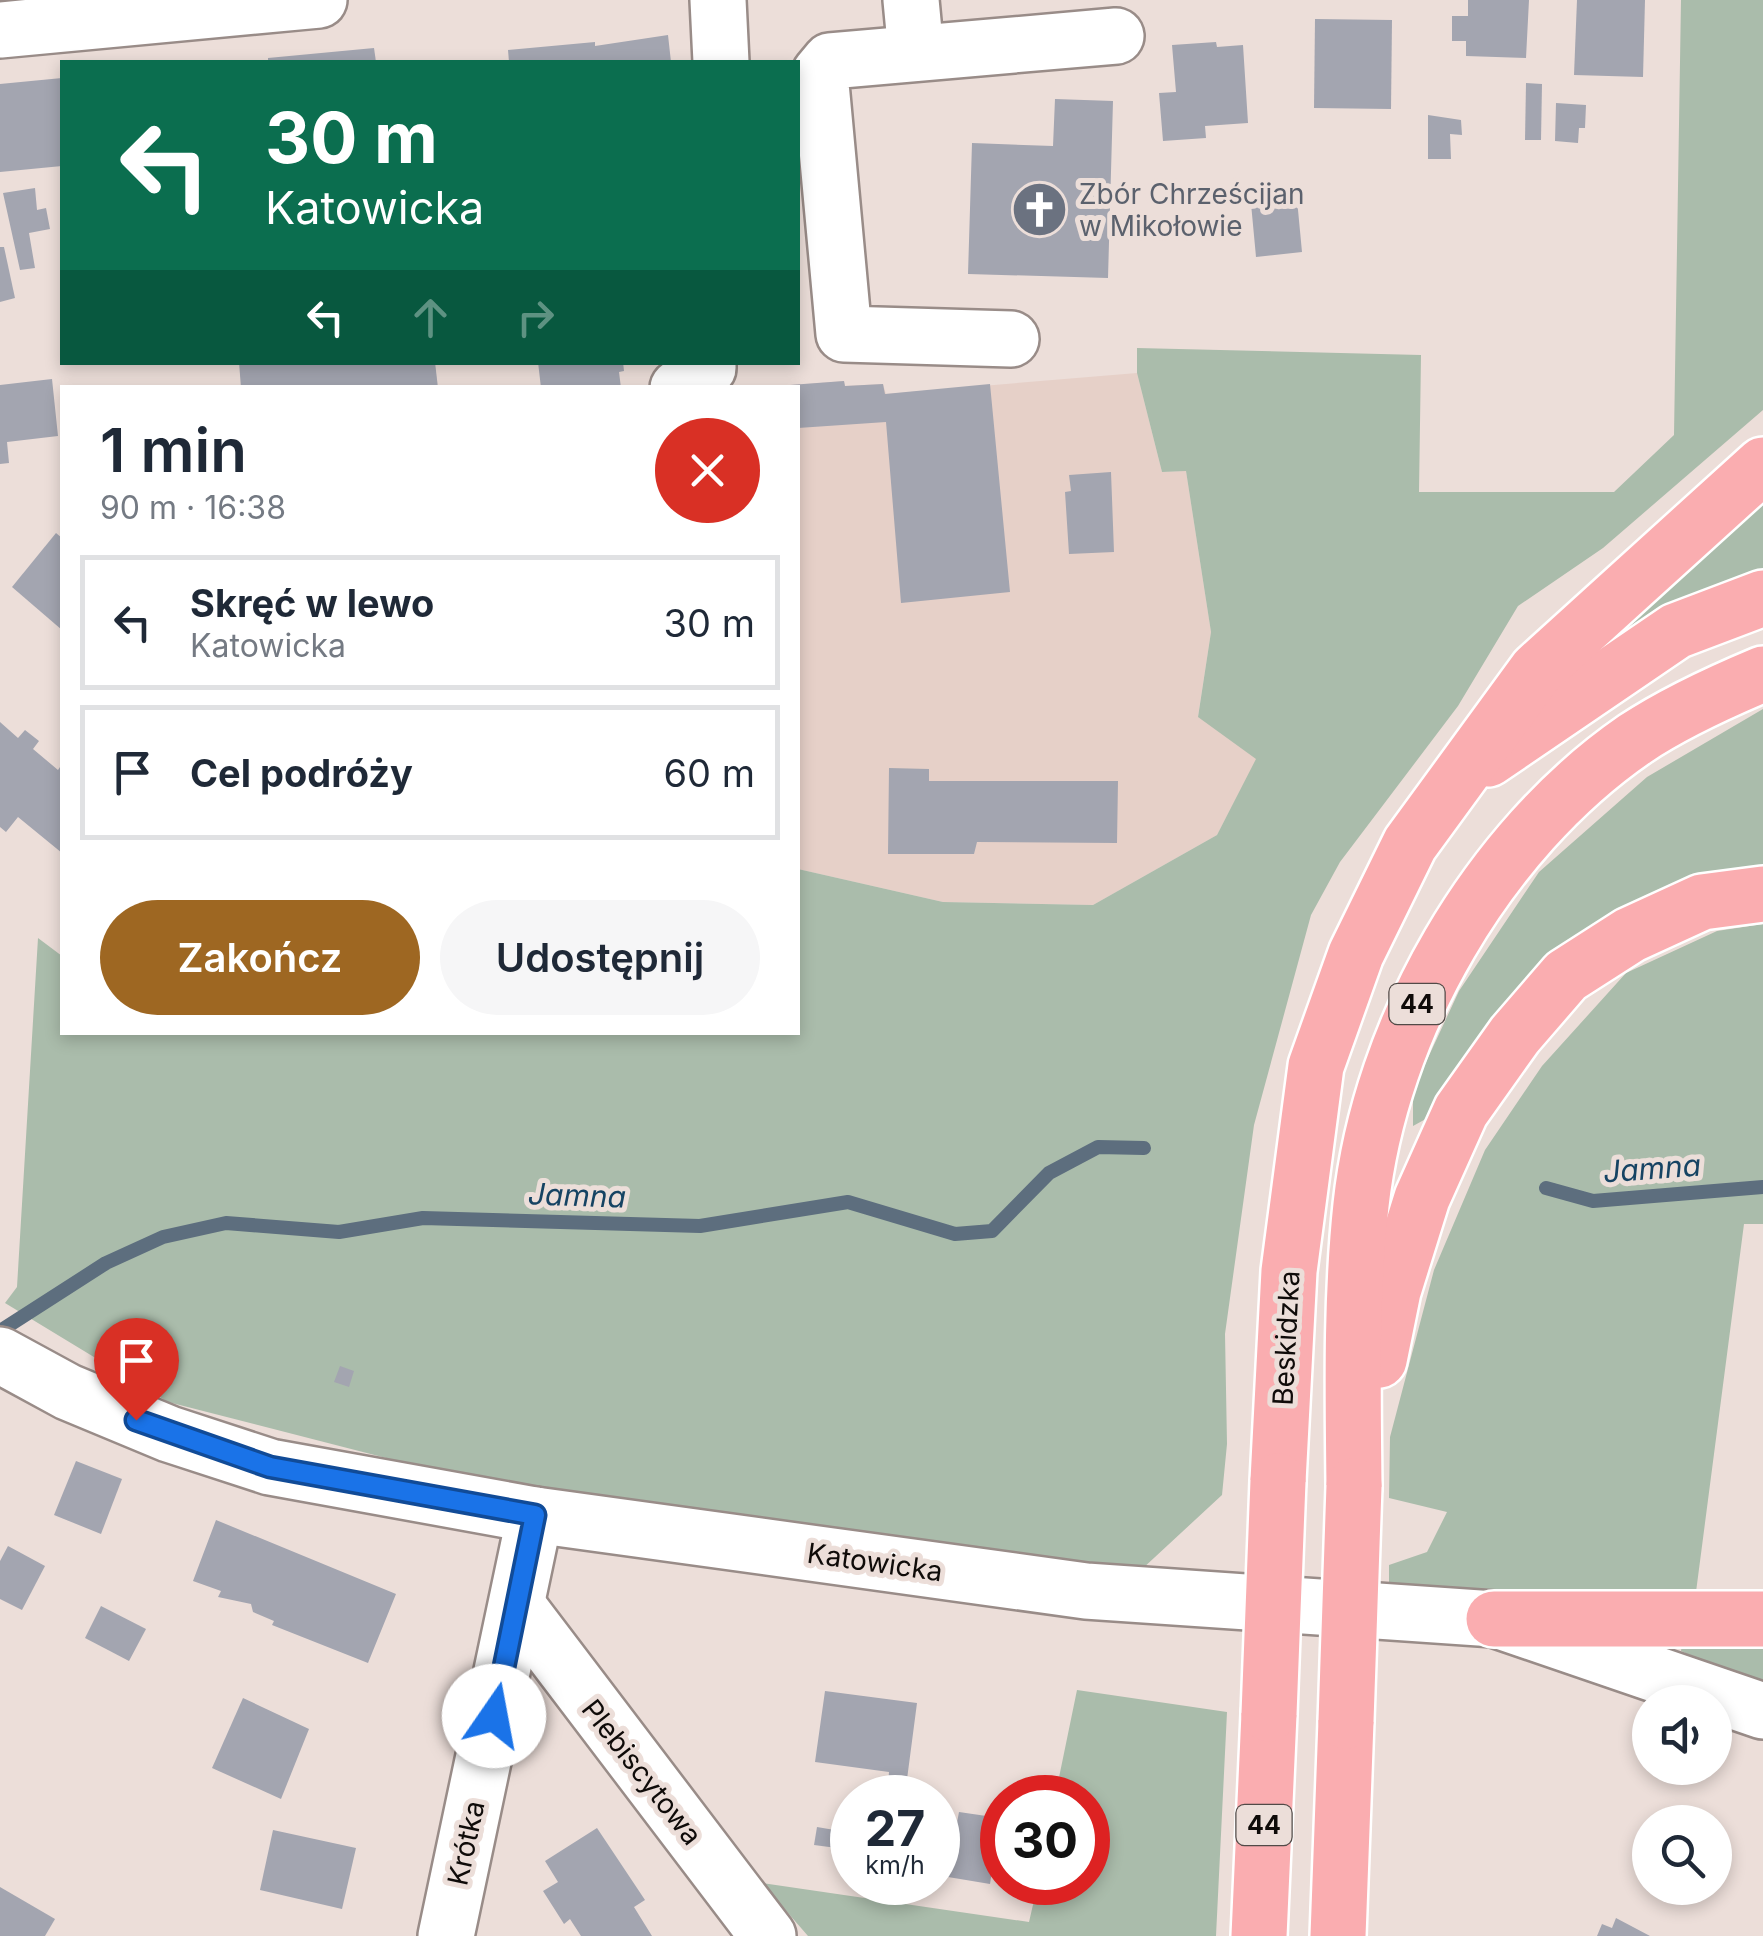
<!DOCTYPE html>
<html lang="pl">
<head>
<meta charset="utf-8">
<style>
  body { margin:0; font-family:Inter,sans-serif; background:#f6f6f7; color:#1f2937; height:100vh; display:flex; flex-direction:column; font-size:38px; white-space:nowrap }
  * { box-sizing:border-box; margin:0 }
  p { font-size:32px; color:#747a83 }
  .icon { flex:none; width:55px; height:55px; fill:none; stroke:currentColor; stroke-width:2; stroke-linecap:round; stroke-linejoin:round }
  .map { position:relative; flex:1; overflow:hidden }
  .side { position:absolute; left:60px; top:385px; width:740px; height:650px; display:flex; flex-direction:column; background:#fff; border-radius:0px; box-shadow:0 5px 15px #0003 }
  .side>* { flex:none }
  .banner { position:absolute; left:60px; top:60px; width:740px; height:305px; border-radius:0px; box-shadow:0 5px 15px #0003; background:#0b6e4f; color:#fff; overflow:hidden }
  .buttons { position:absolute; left:1632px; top:1685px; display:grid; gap:20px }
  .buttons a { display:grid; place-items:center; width:100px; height:100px; border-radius:50%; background:#fff; box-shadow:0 5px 15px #0003; font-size:50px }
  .speed { position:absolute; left:830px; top:1775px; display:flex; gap:20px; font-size:50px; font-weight:700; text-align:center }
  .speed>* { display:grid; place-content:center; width:130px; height:130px; border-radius:50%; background:#fff; box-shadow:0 5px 15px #0003; line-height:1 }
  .speed small { font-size:25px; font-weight:400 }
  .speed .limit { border:15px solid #d22; background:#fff; color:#111 }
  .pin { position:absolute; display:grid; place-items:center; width:85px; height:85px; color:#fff; margin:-102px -42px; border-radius:50% 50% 50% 0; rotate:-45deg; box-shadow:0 0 10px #0007 }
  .pin .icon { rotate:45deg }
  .me { position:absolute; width:110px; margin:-55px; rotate:12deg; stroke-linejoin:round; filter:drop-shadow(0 0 8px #0008) }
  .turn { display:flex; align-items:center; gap:35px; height:210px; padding:0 40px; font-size:45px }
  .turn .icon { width:130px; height:130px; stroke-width:2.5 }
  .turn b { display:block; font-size:70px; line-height:85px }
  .lanes { display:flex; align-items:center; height:95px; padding:0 40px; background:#0003; justify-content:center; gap:50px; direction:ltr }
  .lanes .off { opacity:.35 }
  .round { display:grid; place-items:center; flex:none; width:105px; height:105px; border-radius:52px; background:#f6f6f7 }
  .summary { display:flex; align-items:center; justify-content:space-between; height:170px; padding:0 40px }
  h1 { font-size:60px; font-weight:600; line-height:75px }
  .action { display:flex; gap:20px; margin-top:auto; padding:20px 40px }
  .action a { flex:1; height:115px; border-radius:60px; background:#9e6722; color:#fff; font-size:40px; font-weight:600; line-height:115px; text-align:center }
  .action a+a { background:#f6f6f7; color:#1f2937 }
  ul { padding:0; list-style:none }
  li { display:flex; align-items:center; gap:30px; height:135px; margin:0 20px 15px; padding:0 20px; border:5px solid #e0e1e3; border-radius:0px }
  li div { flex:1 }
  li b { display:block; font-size:38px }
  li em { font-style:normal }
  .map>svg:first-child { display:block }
  .built { fill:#e6d0c8 }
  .green { fill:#aabcab }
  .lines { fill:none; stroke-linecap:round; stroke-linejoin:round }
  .stream { stroke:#5d6e7e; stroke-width:14 }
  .building { fill:#a3a5b0 }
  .minor-casing { stroke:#998c88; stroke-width:60 }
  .major-casing { stroke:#fff; stroke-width:60 }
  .minor { stroke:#fff; stroke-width:55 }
  .major { stroke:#faadb0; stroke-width:55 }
  .major-bridge-casing { stroke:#fff; stroke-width:60; stroke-linecap:butt }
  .major-bridge { stroke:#faadb0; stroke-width:55 }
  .route-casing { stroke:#114b97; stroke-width:25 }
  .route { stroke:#1a73e8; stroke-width:18 }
  .labels { text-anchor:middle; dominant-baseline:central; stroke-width:10; stroke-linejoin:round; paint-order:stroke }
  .shield { fill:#ecded9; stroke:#514a47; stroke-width:2.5 }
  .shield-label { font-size:25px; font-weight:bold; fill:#0f0b09 }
  .worship-label { font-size:28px; fill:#5b616d; stroke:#ecded9; text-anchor:start }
  .street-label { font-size:28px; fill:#0f0b09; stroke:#ecded9 }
  .water-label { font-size:30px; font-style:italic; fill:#164363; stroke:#ecded9 }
</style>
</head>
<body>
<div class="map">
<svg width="1763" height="1936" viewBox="0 0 1763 1936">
  <rect width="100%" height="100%" fill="#ecded9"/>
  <polygon class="built" points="1137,373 1162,472 1186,471 1211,632 1198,716 1257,759 1217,835 1093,905 943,902 798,869 798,388 757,388 844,381 845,386 883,384 886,394"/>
  <g class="green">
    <polygon points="1681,0 1763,0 1763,410 1603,548 1518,606 1458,706 1340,862 1311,915 1254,1125 1225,1334 1227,1444 1222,1495 1141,1570 460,1477 168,1402 5,1303 17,1287 38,938 62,956 62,1032 798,1032 798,869 943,902 1093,905 1217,835 1256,759 1198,717 1211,632 1186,471 1162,472 1137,373 1137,348 1421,355 1419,492 1614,492 1674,435"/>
    <polygon points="1763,495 1763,570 1684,602 1615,640 1607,631"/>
    <polygon points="1763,709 1763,880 1639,903 1433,1115 1413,1126 1413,1090 1459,991 1539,872 1647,777"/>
    <polygon points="1763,924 1763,1224 1744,1224 1696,1592 1543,1594 1389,1583 1389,1565 1427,1552 1447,1512 1389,1498 1390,1437 1434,1270 1485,1150 1542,1066 1626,973 1717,931"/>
    <polygon points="1683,1638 1763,1639 1763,1689 1681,1651"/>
    <polygon points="1077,1690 1227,1712 1216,1936 808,1936 762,1883 1029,1922 1038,1883 1088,1882 1088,1798 1055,1797"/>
  </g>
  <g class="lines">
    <g class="stream">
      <polyline points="1546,1188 1593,1201 1763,1187"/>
      <polyline points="0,1331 106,1263 163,1237 226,1223 339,1232 423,1218 700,1226 848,1202 955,1234 992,1231 1049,1173 1098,1147 1144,1148"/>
    </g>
  </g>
  <g class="building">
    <polygon points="1468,0 1529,0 1526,58 1466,56 1466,41 1452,41 1452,16 1468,16"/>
    <polygon points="1577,0 1645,0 1643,77 1574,75"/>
    <polygon points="1315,19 1392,20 1391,109 1314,108"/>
    <polygon points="668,35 671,62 509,62 508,50 595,42 595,46"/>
    <polygon points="1216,42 1217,47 1243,45 1248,123 1205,126 1206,138 1163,141 1159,93 1176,92 1172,45"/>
    <polygon points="374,48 376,62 268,62 268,58"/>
    <polygon points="62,78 62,166 0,172 0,84"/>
    <polygon points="1526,83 1542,84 1541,140 1525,140"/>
    <polygon points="1055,99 1113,101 1108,278 968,274 972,143 1053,146"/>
    <polygon points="1556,103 1586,105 1585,128 1579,128 1578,143 1555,141"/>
    <polygon points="1428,115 1461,120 1462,135 1450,134 1451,159 1428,159"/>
    <polygon points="35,188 37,210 46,208 50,229 29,233 35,268 20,270 3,193"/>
    <polygon points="1296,189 1302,252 1256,257 1250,193"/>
    <polygon points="0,247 4,247 15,298 0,302"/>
    <polygon points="239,362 435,362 438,388 241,388"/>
    <polygon points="538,362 623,362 624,371 619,372 621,388 541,388"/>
    <polygon points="52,379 58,436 7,442 9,463 0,464 0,385"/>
    <polygon points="844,381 845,386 883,384 885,394 990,384 1010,592 901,603 886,422 798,428 798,388 790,385"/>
    <polygon points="1111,472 1114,552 1069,554 1065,492 1071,491 1069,475"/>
    <polygon points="56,533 62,538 62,630 12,587"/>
    <polygon points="0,722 18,738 25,730 39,741 33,749 58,770 62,764 62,853 18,817 6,832 0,827"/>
    <polygon points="889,768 929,769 929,781 1118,781 1117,843 977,842 974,854 888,854"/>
    <polygon points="340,1366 354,1371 349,1387 334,1382"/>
    <polygon points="76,1461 122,1479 101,1534 54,1515"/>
    <polygon points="216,1520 396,1594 368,1663 272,1625 274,1621 253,1612 251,1604 218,1597 221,1591 193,1581"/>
    <polygon points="8,1546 45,1566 22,1610 0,1599 0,1561"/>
    <polygon points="101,1606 146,1629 129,1661 85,1638"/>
    <polygon points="825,1691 917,1703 906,1787 888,1784 889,1772 815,1762"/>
    <polygon points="243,1698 309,1729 281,1799 212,1768"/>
    <polygon points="959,1812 1000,1818 990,1884 948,1877 950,1865 938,1863 938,1835 954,1838"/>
    <polygon points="817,1827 852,1833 852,1850 814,1845"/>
    <polygon points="597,1828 645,1900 634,1907 652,1936 581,1936 570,1919 564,1924 543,1891 558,1882 545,1861"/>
    <polygon points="273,1830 356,1848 342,1909 260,1890"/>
    <polygon points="0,1887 55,1919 45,1936 0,1936"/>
    <polygon points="1616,1918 1650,1936 1597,1936 1602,1924 1612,1928"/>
  </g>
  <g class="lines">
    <defs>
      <g id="minor">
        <polyline points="718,0 721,62"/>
        <polyline points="911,0 916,53"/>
        <polyline points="0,30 319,0"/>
        <polyline points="1011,339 844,334 820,73 830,61 1116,36"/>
        <polyline points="678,388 708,368 708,362"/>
        <polyline points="0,1355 68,1392 169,1434 270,1467 535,1515 1086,1591 1494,1619 1763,1711"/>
        <polyline points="518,1607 768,1936"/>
        <polyline points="446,1936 535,1515"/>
      </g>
      <g id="major">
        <polyline points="1488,759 1676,631 1763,598"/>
        <polyline points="1379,1360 1393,1291 1422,1198 1461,1111 1515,1035 1566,976 1630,935 1702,902 1763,894"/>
        <polyline points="1278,1481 1289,1271 1316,1066 1356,954 1410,844 1537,670 1763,465"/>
        <path d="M1354,1486c-1,-94 -3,-188 7,-281 19,-177 126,-364 274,-466 39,-26 85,-47 128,-65"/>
        <polyline points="1494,1619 1763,1619"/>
        <polyline points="1259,1936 1269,1714"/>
        <polyline points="1338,1936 1346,1721"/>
      </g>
    </defs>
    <use href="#minor" class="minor-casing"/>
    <use href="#major" class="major-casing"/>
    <use href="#minor" class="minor"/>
    <use href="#major" class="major"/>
    <defs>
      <g id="major-bridge">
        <polyline points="1269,1714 1278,1481"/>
        <polyline points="1346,1721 1354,1486"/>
      </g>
    </defs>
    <use href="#major-bridge" class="major-bridge-casing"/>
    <use href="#major-bridge" class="major-bridge"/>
  </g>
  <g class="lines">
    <defs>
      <polyline id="route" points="136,1420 270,1467 535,1515 494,1716"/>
    </defs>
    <use href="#route" class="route-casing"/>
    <use href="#route" class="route"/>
  </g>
  <defs>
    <symbol id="church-disc" viewBox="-11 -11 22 22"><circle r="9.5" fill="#6b7280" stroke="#ecded9"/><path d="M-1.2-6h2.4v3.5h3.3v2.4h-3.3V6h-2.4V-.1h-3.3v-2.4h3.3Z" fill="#fff"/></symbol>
  </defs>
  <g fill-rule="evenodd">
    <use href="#church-disc" x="1008" y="178" width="63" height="63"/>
  </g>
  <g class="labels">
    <g class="shield">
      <rect x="1389.5" y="984" width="55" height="40" rx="8"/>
      <rect x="1236.5" y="1805" width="55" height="40" rx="8"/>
    </g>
    <g class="shield-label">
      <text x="1417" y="1004">44</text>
      <text x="1264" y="1825">44</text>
    </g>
    <g class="worship-label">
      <text x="1079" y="194">Zbór Chrześcijan<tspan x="1079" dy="32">w Mikołowie</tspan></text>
    </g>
    <g class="street-label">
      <text transform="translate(1286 1338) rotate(-87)">Beskidzka</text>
      <text transform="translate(875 1562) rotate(8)">Katowicka</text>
      <text transform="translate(642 1772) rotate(52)">Plebiscytowa</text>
      <text transform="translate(466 1843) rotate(-78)">Krótka</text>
    </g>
    <g class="water-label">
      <text transform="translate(1652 1168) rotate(-4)">Jamna</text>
      <text transform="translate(577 1195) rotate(2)">Jamna</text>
    </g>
  </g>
</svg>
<div class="buttons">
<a><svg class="icon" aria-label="sound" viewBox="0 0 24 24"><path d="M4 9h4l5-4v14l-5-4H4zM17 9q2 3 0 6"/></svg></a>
<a><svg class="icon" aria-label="search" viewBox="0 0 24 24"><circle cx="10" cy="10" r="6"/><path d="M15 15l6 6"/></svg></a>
</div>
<div class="speed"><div>27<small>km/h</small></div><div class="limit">30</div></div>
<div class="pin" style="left:136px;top:1420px;background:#d93025"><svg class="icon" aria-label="arrive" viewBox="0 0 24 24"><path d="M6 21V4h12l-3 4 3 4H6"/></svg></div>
<svg class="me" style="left:494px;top:1716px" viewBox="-20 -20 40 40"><circle r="19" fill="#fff"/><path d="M0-13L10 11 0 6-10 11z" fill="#1a73e8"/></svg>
<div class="banner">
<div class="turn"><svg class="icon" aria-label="left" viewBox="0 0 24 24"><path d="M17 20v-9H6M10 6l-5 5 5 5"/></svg><div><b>30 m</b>Katowicka</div></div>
<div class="lanes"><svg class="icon" aria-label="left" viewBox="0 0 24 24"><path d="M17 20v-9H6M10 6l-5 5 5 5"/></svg><svg class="icon off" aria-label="ahead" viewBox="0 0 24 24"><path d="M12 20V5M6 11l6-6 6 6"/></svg><svg class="icon off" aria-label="right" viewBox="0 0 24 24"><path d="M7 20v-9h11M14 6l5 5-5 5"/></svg></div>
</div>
<section class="side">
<div class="summary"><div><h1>1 min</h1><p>90 m · 16:38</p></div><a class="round" style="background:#d93025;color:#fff"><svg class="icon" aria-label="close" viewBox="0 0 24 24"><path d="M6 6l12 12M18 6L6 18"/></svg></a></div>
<ul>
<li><svg class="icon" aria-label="left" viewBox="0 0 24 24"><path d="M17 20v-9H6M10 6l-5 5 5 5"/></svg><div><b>Skręć w lewo</b><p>Katowicka</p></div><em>30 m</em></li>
<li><svg class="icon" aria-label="arrive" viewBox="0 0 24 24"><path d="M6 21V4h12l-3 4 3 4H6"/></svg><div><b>Cel podróży</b></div><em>60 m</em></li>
</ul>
<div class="action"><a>Zakończ</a><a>Udostępnij</a></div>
</section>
</div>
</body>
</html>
